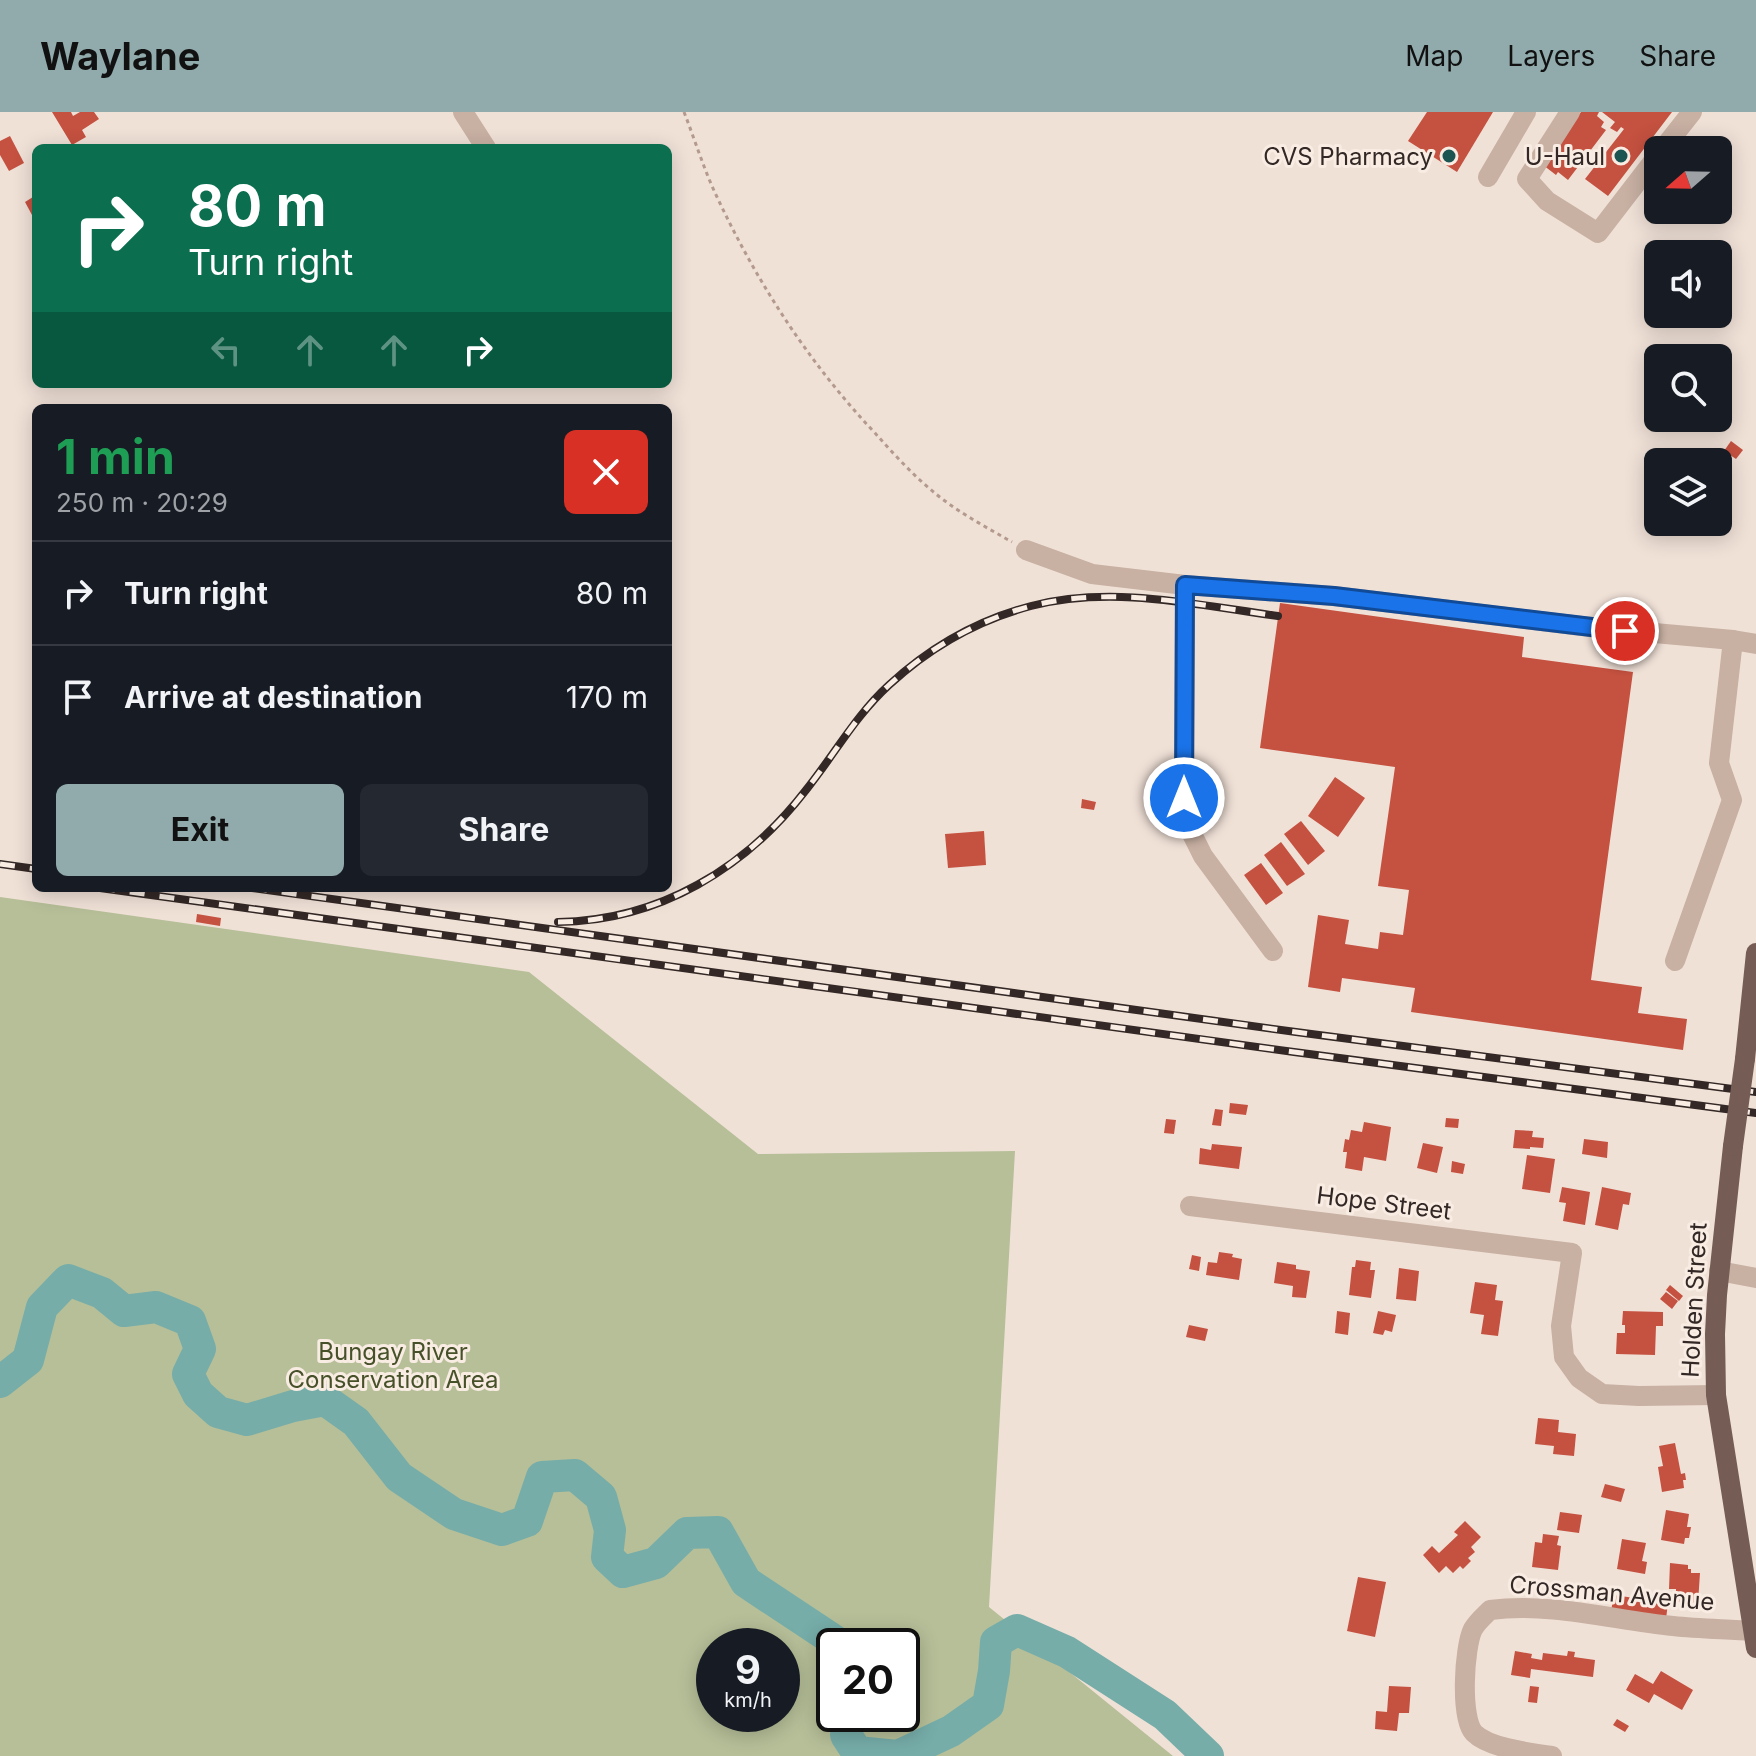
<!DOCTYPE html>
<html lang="en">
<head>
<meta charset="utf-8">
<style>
  body { margin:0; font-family:Inter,sans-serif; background:#242831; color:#f1f3f6; height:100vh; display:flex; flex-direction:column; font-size:30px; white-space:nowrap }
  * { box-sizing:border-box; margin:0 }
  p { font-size:26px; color:#9ea1a6 }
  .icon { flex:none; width:44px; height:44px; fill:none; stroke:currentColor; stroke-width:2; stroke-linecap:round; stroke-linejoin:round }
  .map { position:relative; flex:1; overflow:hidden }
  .panel { position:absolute; left:32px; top:292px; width:640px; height:488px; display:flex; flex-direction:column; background:#171b24; border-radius:12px; box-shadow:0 4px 20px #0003 }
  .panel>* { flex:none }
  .top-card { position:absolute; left:32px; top:32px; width:640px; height:244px; border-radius:12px; box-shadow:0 4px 20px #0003; background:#0b6e4f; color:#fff; overflow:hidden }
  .needle { width:52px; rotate:250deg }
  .controls { position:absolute; left:1644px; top:24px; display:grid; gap:16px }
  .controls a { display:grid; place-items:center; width:88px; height:88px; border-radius:12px; background:#171b24; box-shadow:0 4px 20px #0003; font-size:40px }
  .speed { position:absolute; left:696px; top:1516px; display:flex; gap:16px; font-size:40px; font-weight:700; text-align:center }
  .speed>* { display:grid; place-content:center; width:104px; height:104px; border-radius:50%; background:#171b24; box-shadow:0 4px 20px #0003; line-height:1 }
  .speed small { font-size:20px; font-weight:400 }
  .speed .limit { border:4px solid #111; border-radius:12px; background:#fff; color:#111 }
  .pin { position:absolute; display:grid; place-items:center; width:68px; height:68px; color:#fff; margin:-34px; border:4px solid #fff; border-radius:50%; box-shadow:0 2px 8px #0007 }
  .me { position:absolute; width:88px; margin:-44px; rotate:0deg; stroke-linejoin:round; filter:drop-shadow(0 0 6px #0008) }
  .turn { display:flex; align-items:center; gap:28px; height:168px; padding:0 24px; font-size:36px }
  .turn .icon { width:104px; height:104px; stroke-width:2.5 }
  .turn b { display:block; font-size:56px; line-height:68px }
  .lanes { display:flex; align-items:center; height:76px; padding:0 24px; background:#0003; justify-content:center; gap:40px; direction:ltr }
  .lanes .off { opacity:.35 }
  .round { display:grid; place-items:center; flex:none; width:84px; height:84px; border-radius:12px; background:#242831 }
  .summary { display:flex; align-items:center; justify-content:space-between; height:136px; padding:0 24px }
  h1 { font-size:48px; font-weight:700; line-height:60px; color:#1e9e55 }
  .action { display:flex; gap:16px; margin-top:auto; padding:16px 24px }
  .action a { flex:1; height:92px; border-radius:12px; background:#91abac; color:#111; font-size:32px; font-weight:700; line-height:92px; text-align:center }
  .action a+a { background:#242831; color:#f1f3f6 }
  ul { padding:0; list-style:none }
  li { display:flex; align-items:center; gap:24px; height:104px; padding:0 24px; border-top:2px solid #363941 }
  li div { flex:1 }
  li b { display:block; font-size:30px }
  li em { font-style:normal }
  header { display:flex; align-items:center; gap:48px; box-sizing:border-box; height:112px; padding:0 40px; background:#91abac; color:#111 }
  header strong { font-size:38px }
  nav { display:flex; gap:44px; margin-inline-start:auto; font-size:28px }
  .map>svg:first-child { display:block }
  .park { fill:#b6bf98; fill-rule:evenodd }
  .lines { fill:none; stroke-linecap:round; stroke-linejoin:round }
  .river { stroke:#76ada9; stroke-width:32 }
  .building { fill:#c55140 }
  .path { stroke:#b49a8e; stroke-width:3; stroke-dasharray:4 4; stroke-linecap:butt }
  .minor { stroke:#c8b0a3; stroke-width:20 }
  .major { stroke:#755d56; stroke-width:20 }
  .rail-casing { stroke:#332825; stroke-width:8 }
  .rail { stroke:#f8ece3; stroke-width:5; stroke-dasharray:15; stroke-linecap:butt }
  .major-bridge { stroke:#755d56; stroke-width:20 }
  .route-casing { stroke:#114b97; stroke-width:20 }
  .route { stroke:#1a73e8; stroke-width:14 }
  .poi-dot { fill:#1c5451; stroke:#f8ece3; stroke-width:3 }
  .labels { text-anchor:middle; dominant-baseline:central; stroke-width:6; stroke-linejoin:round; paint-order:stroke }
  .poi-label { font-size:24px; fill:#332825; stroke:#f8ece3; text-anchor:end }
  .street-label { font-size:24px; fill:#332825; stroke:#f8ece3 }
  .park-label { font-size:24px; fill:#475129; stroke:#f8ece3 }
</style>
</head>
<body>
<header>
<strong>Waylane</strong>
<nav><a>Map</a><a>Layers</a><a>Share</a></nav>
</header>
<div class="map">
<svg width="1756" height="1644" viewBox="0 0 1756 1644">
  <rect width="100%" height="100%" fill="#f0e1d7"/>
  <path class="park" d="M0,785l529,75 229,182 257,-3 -26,456 184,149h-1173zM782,1534v68h-68v-68zM902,1534v68h-68v-68z"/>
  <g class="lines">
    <g class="river">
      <polyline points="0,1270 28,1248 42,1195 68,1168 102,1181 124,1199 156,1195 190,1209 200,1237 188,1262 198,1282 218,1300 247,1308 293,1294 325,1288 356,1310 399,1365 454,1402 502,1418 527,1409 542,1365 575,1363 601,1385 610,1418 607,1445 623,1460 656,1451 687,1421 718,1420 746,1470 835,1529 837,1534"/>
      <polyline points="848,1602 846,1623 857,1640 898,1644 951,1619 988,1593 994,1559 996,1530 1017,1518 1067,1540 1165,1603 1208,1644"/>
    </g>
  </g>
  <g class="building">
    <polygon points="52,0 71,0 73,4 80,0 94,0 99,7 82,18 86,25 72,33"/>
    <polygon points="1427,0 1493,0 1457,60 1408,29"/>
    <polygon points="1581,0 1599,0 1597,4 1604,10 1601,15 1606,18 1568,68 1558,60 1556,63 1543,53"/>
    <polygon points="1602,0 1672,0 1608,84 1585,67 1624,17 1621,15 1617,20 1610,16 1615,10"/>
    <polygon points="10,24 24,51 9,59 0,43 0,29"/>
    <polygon points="33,85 36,91 36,100 32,103 25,90"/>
    <polygon points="1731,329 1743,338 1736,347 1724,339"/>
    <polygon points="1280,491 1524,525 1522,545 1633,560 1591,868 1642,875 1638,901 1687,907 1683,938 1411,900 1415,876 1342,866 1340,880 1308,875 1318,803 1349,808 1345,832 1378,837 1380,820 1403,823 1409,778 1378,774 1395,655 1260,636"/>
    <polygon points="1335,665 1365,686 1338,725 1308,704"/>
    <polygon points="1082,687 1096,690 1094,698 1081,696"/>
    <polygon points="1301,709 1325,739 1308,753 1284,722"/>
    <polygon points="984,719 986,753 948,756 945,722"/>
    <polygon points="1281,730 1305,762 1287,774 1264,743"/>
    <polygon points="1261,751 1283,781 1266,793 1244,763"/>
    <polygon points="197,802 221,806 220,814 196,810"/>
    <polygon points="1230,991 1248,993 1246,1003 1229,1001"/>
    <polygon points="1215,997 1223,998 1221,1014 1212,1013"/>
    <polygon points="1446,1006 1459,1007 1458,1016 1445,1015"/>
    <polygon points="1166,1007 1176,1008 1174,1022 1164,1021"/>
    <polygon points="1364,1010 1391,1015 1386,1049 1364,1045 1362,1059 1345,1056 1347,1040 1343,1040 1345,1027 1349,1028 1351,1018 1362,1020"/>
    <polygon points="1515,1018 1533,1019 1532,1025 1544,1026 1543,1036 1530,1035 1530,1037 1513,1036"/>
    <polygon points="1584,1027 1608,1030 1607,1046 1582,1042"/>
    <polygon points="1423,1031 1443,1035 1437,1061 1417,1056"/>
    <polygon points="1212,1032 1242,1035 1239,1057 1199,1052 1200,1036 1211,1038"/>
    <polygon points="1527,1043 1555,1047 1550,1081 1522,1077"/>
    <polygon points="1452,1049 1465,1052 1463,1062 1451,1060"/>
    <polygon points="1562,1075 1590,1080 1585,1113 1563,1109 1566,1091 1559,1090"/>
    <polygon points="1602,1075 1631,1081 1629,1093 1623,1092 1618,1118 1595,1113"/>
    <polygon points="1219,1140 1233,1142 1232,1145 1242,1147 1239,1168 1206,1163 1208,1150 1217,1151"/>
    <polygon points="1192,1143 1201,1145 1199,1159 1189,1157"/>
    <polygon points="1356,1148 1371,1150 1370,1158 1375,1158 1371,1186 1349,1183 1352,1155 1355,1155"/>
    <polygon points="1277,1150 1296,1153 1296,1157 1310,1159 1306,1186 1292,1185 1293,1174 1274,1171"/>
    <polygon points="1399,1156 1419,1159 1416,1189 1396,1187"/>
    <polygon points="1475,1170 1497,1173 1495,1188 1503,1189 1498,1224 1481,1222 1484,1203 1470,1201"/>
    <polygon points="1670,1173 1683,1184 1679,1189 1666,1178"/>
    <polygon points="1666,1180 1678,1189 1672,1197 1660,1187"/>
    <polygon points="1337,1199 1350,1201 1348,1223 1335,1221"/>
    <polygon points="1378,1199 1396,1203 1392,1220 1385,1218 1383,1223 1373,1221"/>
    <polygon points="1623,1199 1663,1200 1663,1214 1656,1214 1655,1243 1616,1242 1617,1221 1625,1221 1625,1213 1622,1213"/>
    <polygon points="1189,1213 1208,1217 1205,1229 1186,1225"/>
    <polygon points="1538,1306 1559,1308 1558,1320 1576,1322 1574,1344 1553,1342 1554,1334 1535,1332"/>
    <polygon points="1675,1331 1681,1362 1685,1361 1686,1368 1683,1368 1684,1376 1662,1380 1658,1355 1663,1354 1659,1334"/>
    <polygon points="1605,1372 1625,1377 1621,1390 1601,1385"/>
    <polygon points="1666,1398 1689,1402 1687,1415 1691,1415 1689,1426 1685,1426 1684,1432 1661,1428"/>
    <polygon points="1560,1400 1582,1403 1579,1421 1557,1418"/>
    <polygon points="1465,1409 1481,1425 1471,1435 1475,1440 1468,1446 1471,1449 1463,1457 1460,1454 1453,1461 1446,1454 1439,1461 1423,1443 1432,1434 1439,1441 1458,1423 1454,1420"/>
    <polygon points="1543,1422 1559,1424 1557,1433 1561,1434 1558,1458 1532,1455 1535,1430 1542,1431"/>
    <polygon points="1622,1427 1646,1431 1642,1449 1647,1450 1645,1462 1617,1457"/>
    <polygon points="1670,1451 1688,1453 1688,1457 1691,1457 1691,1461 1700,1461 1698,1491 1676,1490 1676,1477 1669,1477"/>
    <polygon points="1358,1465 1386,1470 1375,1525 1347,1519"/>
    <polygon points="1614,1483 1668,1491 1666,1507 1611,1499"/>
    <polygon points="1515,1539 1532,1542 1531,1546 1542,1548 1543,1541 1567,1544 1568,1539 1575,1540 1574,1545 1595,1548 1593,1565 1531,1557 1530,1566 1511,1563"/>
    <polygon points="1661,1559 1693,1578 1682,1598 1654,1582 1649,1591 1626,1578 1635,1562 1653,1572"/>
    <polygon points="1389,1574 1411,1575 1409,1601 1399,1601 1397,1619 1375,1617 1376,1599 1387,1600"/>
    <polygon points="1530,1574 1539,1575 1537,1591 1528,1590"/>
    <polygon points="1617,1607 1629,1614 1625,1620 1613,1613"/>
  </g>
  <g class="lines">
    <path class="path" d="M684,0c11,28 20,58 33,85 41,87 92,166 158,236 17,19 35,39 55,56 24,21 54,37 82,53"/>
    <g class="minor">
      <polyline points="463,0 486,36"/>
      <polyline points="1570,0 1527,67 1547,89 1598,121 1658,43"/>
      <polyline points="1662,38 1692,0"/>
      <polyline points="1488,65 1526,0"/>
      <polyline points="1026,438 1092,462 1185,473 1334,484 1598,516 1733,528 1756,532"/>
      <polyline points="1185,473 1184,686 1190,718 1203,744 1273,839"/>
      <polyline points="1675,849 1732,688 1719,651 1733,528"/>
      <polyline points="1190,1094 1572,1141 1561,1214 1564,1245 1579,1266 1602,1282 1639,1284 1716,1283"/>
      <polyline points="1719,1159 1756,1166"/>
      <path d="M1552,1644c-21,-3 -63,-8 -78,-23 -14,-15 -10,-86 -1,-104 4,-7 11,-13 17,-19 61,-8 123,10 183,16 27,3 54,3 80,5"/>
    </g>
    <g class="major">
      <polyline points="1745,947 1756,841"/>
      <polyline points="1733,1034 1717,1183 1715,1222 1716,1283 1756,1536"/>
    </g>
    <defs>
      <g id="rail">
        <polyline points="0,752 36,757"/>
        <polyline points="100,776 1294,940 1756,1001"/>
        <polyline points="252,776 1296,920 1756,980"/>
        <path d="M558,810c101,-1 188,-54 248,-132 28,-35 50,-75 83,-105 40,-37 89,-65 142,-79 81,-21 166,-1 247,10"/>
      </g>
    </defs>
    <use href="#rail" class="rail-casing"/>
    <use href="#rail" class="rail"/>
    <polyline class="major-bridge" points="1733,1034 1745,947"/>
  </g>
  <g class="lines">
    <defs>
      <polyline id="route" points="1184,686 1185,473 1334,484 1625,519"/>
    </defs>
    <use href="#route" class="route-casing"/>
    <use href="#route" class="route"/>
  </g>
  <g class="poi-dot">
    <circle cx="1449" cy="44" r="8"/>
    <circle cx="1621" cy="44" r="8"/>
  </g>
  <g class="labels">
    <g class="poi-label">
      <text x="1433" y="44">CVS Pharmacy</text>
      <text x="1605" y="44">U-Haul</text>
    </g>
    <g class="street-label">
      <text transform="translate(1384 1091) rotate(7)">Hope Street</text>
      <text transform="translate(1694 1188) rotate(-87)">Holden Street</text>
      <text transform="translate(1612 1481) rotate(5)">Crossman Avenue</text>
    </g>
    <g class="park-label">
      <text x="393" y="1239">Bungay River<tspan x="393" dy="28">Conservation Area</tspan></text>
    </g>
  </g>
</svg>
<div class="controls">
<a><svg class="needle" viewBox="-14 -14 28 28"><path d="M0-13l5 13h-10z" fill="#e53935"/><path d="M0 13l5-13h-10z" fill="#9ea1a6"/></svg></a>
<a><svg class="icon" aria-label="sound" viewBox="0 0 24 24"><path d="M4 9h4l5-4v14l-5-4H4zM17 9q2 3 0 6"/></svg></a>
<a><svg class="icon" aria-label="search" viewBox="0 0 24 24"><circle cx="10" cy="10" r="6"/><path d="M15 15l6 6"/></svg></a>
<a><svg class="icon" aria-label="layers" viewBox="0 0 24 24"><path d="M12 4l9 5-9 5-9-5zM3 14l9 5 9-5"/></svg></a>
</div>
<div class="speed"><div>9<small>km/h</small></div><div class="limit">20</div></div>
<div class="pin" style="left:1625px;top:519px;background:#d93025"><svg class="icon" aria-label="arrive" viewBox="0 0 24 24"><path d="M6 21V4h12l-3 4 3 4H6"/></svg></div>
<svg class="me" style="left:1184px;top:686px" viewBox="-20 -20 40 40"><circle r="17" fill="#1a73e8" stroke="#fff" stroke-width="3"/><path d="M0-11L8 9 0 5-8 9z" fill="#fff"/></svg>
<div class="top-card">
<div class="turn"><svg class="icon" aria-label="right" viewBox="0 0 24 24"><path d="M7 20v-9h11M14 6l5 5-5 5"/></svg><div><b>80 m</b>Turn right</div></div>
<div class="lanes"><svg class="icon off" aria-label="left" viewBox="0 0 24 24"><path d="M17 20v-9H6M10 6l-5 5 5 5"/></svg><svg class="icon off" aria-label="ahead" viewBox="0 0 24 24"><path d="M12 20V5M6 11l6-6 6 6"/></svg><svg class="icon off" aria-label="ahead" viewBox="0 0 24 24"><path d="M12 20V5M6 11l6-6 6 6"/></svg><svg class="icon" aria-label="right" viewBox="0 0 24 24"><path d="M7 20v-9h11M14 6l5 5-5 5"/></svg></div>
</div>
<section class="panel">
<div class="summary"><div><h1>1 min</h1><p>250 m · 20:29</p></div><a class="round" style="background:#d93025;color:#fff"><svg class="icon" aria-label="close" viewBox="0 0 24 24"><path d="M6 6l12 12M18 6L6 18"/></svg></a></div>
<ul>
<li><svg class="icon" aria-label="right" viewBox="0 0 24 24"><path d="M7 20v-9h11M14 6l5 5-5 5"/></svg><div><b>Turn right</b></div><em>80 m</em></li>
<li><svg class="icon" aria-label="arrive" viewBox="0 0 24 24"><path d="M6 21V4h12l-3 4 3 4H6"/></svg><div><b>Arrive at destination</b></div><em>170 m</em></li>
</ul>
<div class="action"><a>Exit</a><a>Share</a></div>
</section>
</div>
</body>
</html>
